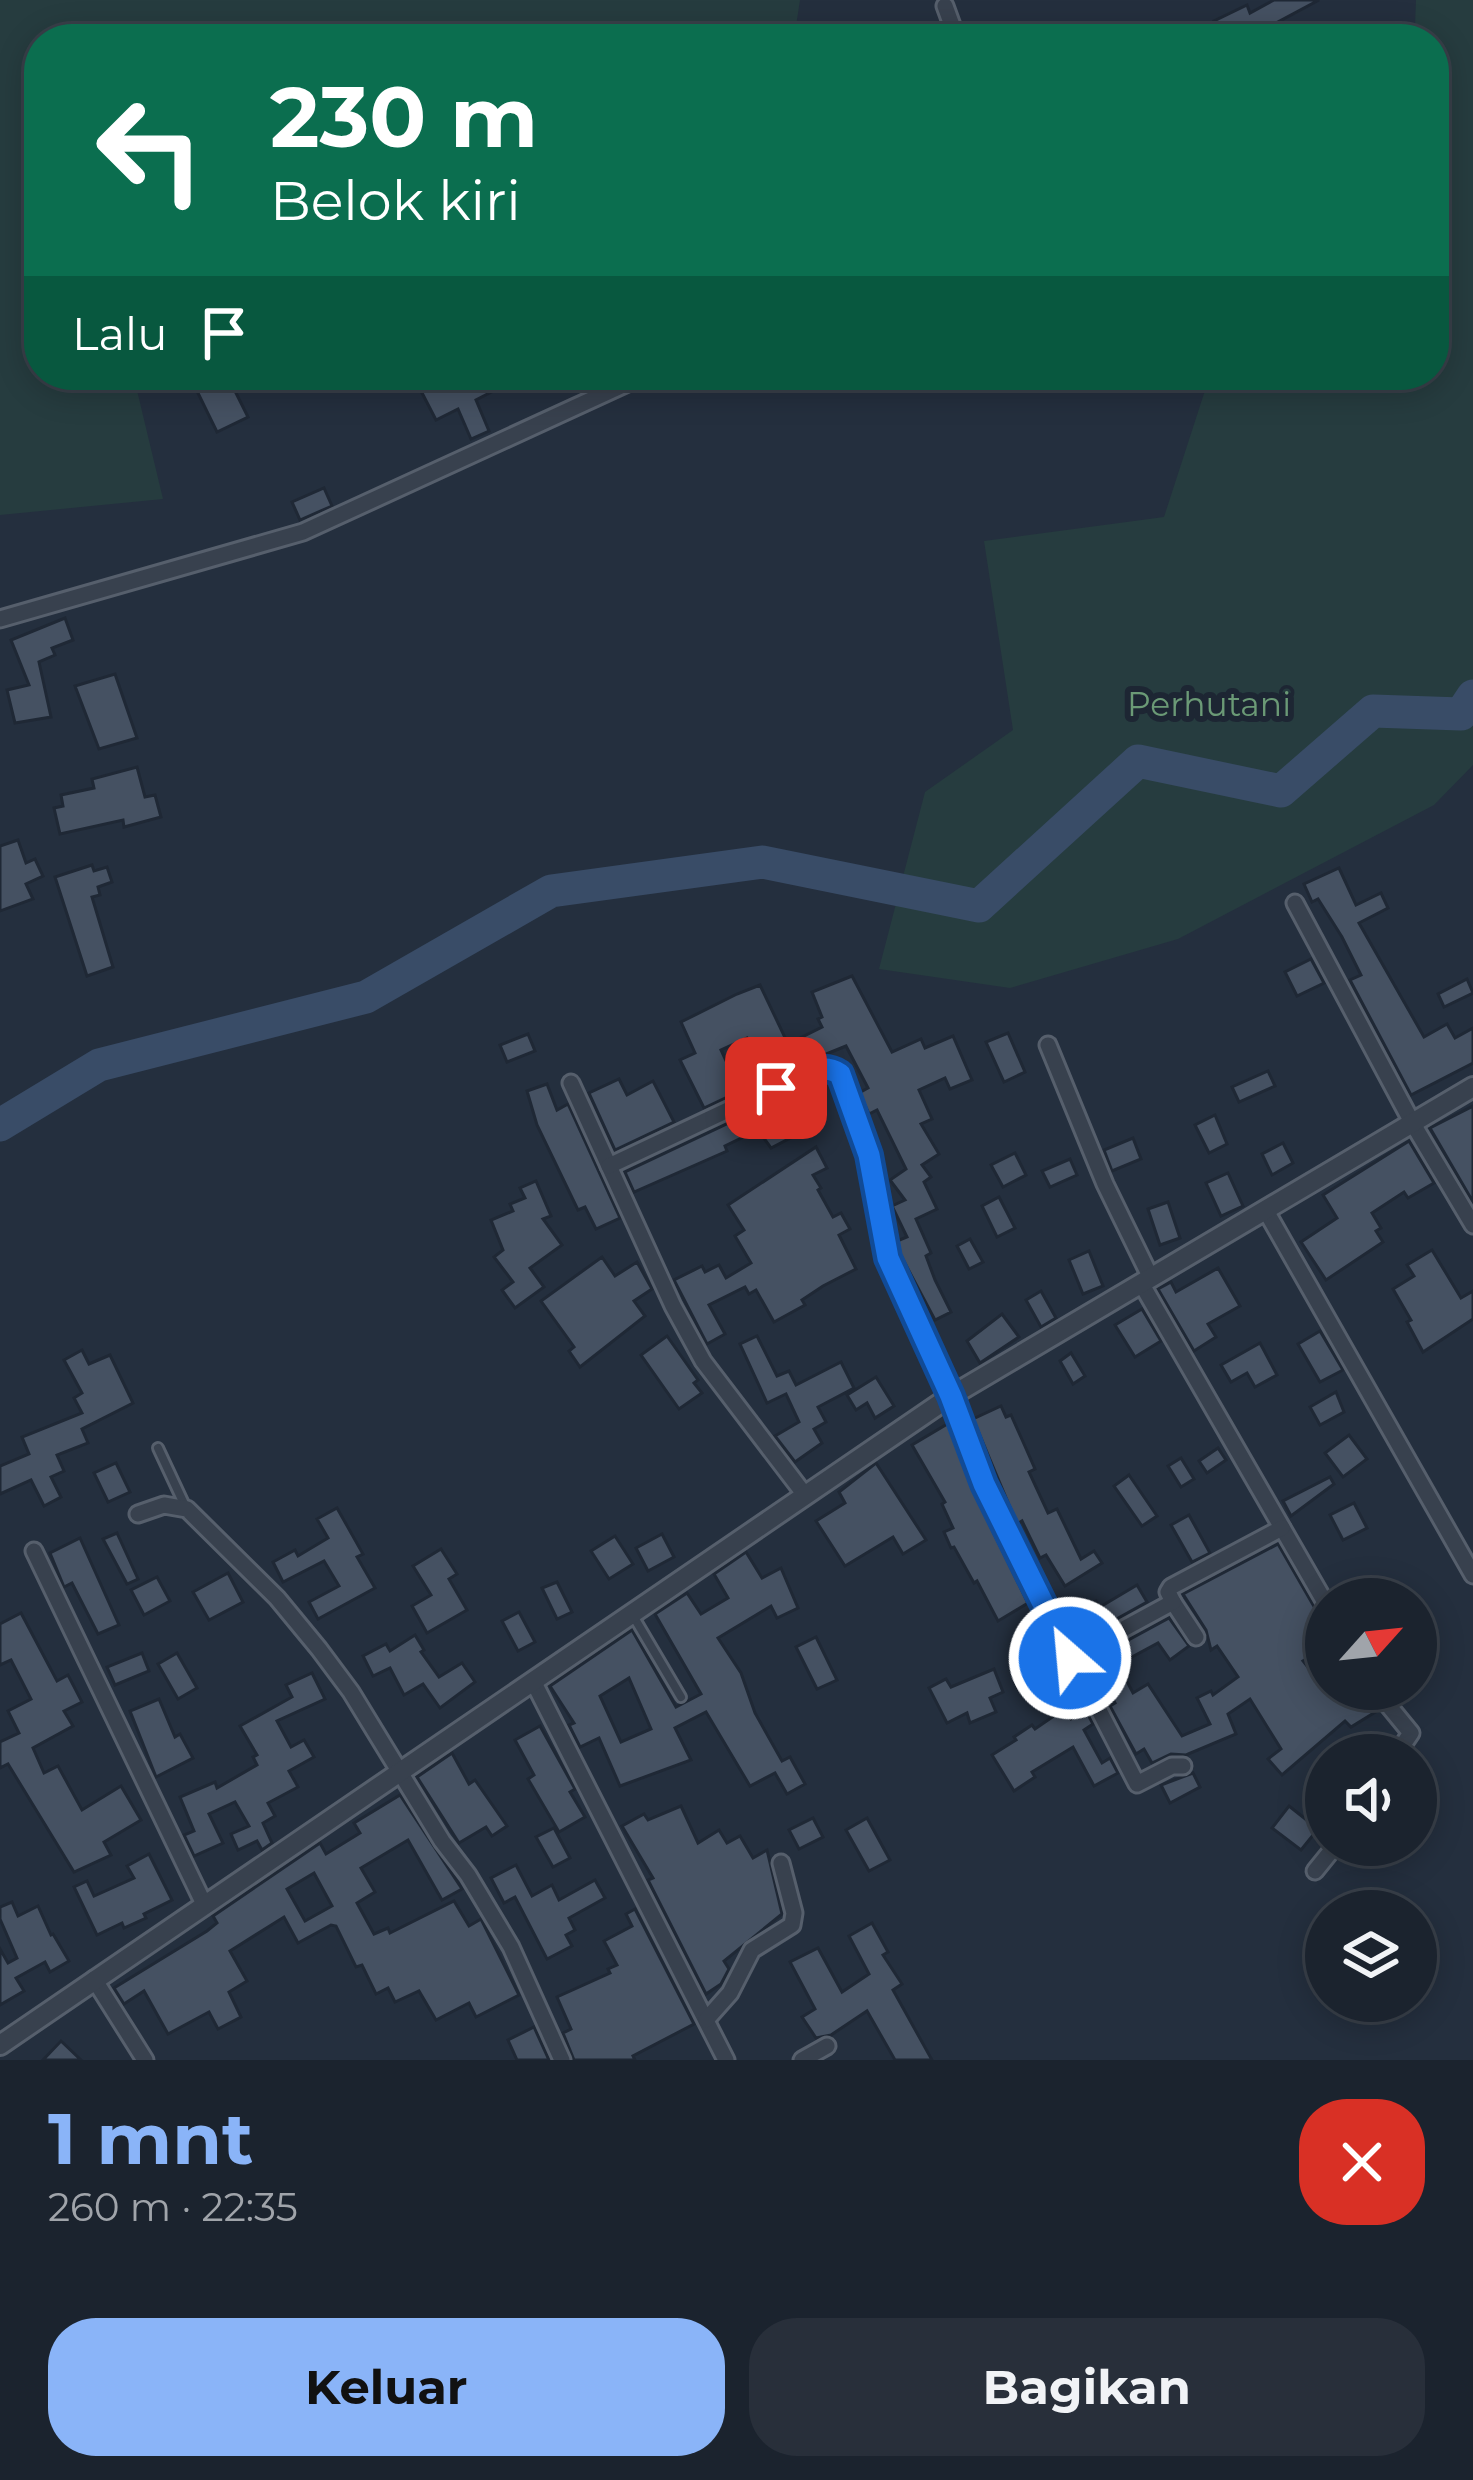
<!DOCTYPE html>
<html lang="id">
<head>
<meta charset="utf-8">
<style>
  body { margin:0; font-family:Montserrat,sans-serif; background:#282f3a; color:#f1f3f6; height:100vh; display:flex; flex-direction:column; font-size:45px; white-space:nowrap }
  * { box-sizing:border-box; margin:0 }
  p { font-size:39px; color:#a0a4aa }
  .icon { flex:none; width:66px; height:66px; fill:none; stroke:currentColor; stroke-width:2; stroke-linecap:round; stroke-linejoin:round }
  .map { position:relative; height:2060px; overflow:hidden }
  .panel { display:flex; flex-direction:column; background:#1b232e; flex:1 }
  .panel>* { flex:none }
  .hud { position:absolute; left:24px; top:24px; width:1425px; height:366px; border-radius:48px; box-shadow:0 6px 30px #0003,0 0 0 3px #39404a; background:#0b6e4f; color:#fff; overflow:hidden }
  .needle { width:78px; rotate:63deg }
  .fabs { position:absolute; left:1305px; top:1578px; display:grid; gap:24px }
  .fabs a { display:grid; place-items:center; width:132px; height:132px; border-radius:50%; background:#1b232e; box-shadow:0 6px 30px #0003,0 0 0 3px #39404a; font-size:60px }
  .pin { position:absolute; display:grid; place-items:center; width:102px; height:102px; color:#fff; margin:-51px; border-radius:24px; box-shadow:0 6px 18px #0006 }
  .me { position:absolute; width:132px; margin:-66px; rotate:333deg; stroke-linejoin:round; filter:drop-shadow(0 0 9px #0008) }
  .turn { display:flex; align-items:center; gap:42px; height:252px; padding:0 48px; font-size:54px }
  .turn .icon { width:156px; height:156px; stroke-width:2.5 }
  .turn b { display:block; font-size:84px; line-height:102px }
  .then { display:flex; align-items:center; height:114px; padding:0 48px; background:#0003; gap:24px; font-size:45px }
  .round { display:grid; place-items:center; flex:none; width:126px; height:126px; border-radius:48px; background:#282f3a }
  .headline { display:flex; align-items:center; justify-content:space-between; height:204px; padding:0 48px }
  h1 { font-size:72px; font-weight:700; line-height:90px; color:#8ab4f8 }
  .action { display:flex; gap:24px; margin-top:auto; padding:24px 48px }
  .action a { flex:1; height:138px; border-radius:48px; background:#8ab4f8; color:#111; font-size:48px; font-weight:700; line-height:138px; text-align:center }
  .action a+a { background:#282f3a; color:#f1f3f6 }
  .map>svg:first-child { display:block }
  .green { fill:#263c3f }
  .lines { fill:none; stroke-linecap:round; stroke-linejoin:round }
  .river { stroke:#394c67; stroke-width:33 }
  .building { fill:#455162; stroke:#1f2835; stroke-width:3; fill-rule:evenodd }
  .service-casing { stroke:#565f6c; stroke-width:14 }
  .minor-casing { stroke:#565f6c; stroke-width:21 }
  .tertiary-casing { stroke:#565f6c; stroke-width:24 }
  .service { stroke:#38414e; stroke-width:8 }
  .minor { stroke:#38414e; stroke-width:15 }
  .tertiary { stroke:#38414e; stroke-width:18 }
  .route-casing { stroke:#114b97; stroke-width:30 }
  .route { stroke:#1a73e8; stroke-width:21 }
  .labels { text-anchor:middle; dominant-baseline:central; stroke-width:12; stroke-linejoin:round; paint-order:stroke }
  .park-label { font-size:33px; fill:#6b9a76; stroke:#1d2633 }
</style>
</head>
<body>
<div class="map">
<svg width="1473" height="2060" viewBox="0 0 1473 2060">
  <rect width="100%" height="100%" fill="#242f3e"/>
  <g class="green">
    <polygon points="0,0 800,0 794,39 39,39 39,375 139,375 135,382 163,499 0,515"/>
    <polygon points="1416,0 1473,0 1473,765 1434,805 1178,939 1010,988 879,969 925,792 1013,730 984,541 1164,517 1210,375 1434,375 1434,39 1404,39 1415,26"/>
  </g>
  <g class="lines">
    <polyline class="river" points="0,1125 99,1065 366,997 551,891 762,862 979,906 1138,761 1281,791 1373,711 1461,714 1473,696"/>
  </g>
  <g class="building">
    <polygon points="1274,0 1319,0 1265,29 1263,25 1236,39 1222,39 1214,21 1247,5 1250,13"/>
    <polygon points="227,375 248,417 217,432 196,389"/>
    <polygon points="441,375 490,375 497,389 476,400 489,431 471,439 458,409 436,420 419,387"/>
    <polygon points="324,488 332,506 300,520 292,502"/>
    <polygon points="65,618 73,640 52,648 55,655 39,662 51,717 15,723 7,690 29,685 11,640"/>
    <polygon points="115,674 137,738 99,749 75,686"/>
    <polygon points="137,767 145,797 155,795 161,817 124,827 123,820 60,834 54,808 63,806 61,795 94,788 92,779"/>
    <polygon points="18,840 26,863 35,859 43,876 26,884 33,899 0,911 0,846"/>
    <polygon points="92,865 94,871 107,867 112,882 98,887 100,895 92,897 113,967 87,976 55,877"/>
    <polygon points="1339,868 1356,905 1381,893 1388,908 1359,923 1424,1037 1447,1024 1455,1038 1473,1028 1473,1063 1411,1095 1350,980 1361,975 1342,937 1318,899 1312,902 1304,884"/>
    <polygon points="1311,959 1324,983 1297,996 1285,972"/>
    <polygon points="852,976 892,1052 921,1039 925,1048 953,1036 972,1080 950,1089 945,1078 919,1090 932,1119 921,1124 939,1154 922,1165 931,1177 924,1182 937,1209 916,1219 931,1253 926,1256 935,1280 951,1312 935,1320 900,1254 897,1241 907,1237 892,1206 905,1200 890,1180 906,1169 877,1110 869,1114 859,1093 868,1088 846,1046 767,1078 747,1038 721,1050 740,1091 704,1108 680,1060 695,1053 681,1022 737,994 760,985 788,1044 822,1027 818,1019 822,1017 812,992"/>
    <polygon points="1467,979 1473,993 1444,1007 1438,994"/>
    <polygon points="1008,1033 1025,1072 1004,1082 986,1042"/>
    <polygon points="528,1034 535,1051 507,1062 500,1045"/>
    <polygon points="1268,1071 1275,1086 1239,1102 1232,1087"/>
    <polygon points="619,1079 627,1095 653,1081 674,1122 615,1150 589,1093"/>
    <polygon points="818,1081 824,1093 810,1101 823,1121 771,1148 758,1130 725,1146 727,1151 634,1192 625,1172"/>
    <polygon points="547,1084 557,1110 568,1104 620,1218 596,1229 585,1207 578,1210 537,1125 527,1091"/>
    <polygon points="1473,1106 1473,1202 1430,1128"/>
    <polygon points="1215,1115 1227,1144 1209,1153 1195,1125"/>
    <polygon points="1133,1138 1141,1159 1112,1171 1104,1150"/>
    <polygon points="1409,1141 1434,1183 1408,1198 1404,1192 1372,1213 1381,1228 1376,1231 1383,1242 1326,1280 1301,1242 1337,1218 1323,1195"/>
    <polygon points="1283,1143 1293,1163 1272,1175 1262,1154"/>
    <polygon points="816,1147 827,1168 813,1175 821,1188 818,1190 833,1217 841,1213 850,1229 839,1235 856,1269 823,1286 802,1300 805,1305 774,1322 756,1290 749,1294 745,1287 709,1305 725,1334 707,1344 674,1280 702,1266 705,1272 719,1265 726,1278 751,1263 735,1236 744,1230 728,1205"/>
    <polygon points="1015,1153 1026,1175 1003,1187 991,1165"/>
    <polygon points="1070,1159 1077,1175 1050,1187 1042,1171"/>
    <polygon points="1228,1173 1243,1206 1221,1216 1206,1183"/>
    <polygon points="536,1181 551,1216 543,1219 562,1245 530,1268 544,1287 515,1308 502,1290 513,1282 494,1257 503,1250 491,1220 513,1211 510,1204 525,1198 520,1188"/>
    <polygon points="999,1197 1015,1228 997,1237 982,1206"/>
    <polygon points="1168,1202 1180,1238 1160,1245 1148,1209"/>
    <polygon points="970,1239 983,1262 969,1269 957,1246"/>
    <polygon points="1432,1250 1461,1298 1473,1291 1473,1319 1423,1352 1407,1322 1411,1320 1393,1289 1414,1276 1407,1265"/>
    <polygon points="1089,1251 1103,1286 1083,1294 1069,1260"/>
    <polygon points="602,1257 615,1276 637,1262 652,1289 634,1301 645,1316 580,1367 569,1351 574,1347 541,1301"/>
    <polygon points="1218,1268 1240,1306 1208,1324 1216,1337 1194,1351 1158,1289 1171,1282 1176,1292"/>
    <polygon points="1041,1291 1056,1318 1041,1327 1026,1300"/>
    <polygon points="1142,1309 1161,1341 1135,1357 1115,1325"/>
    <polygon points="1002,1314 1019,1337 980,1363 967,1341"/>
    <polygon points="1320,1331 1343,1370 1320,1382 1298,1344"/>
    <polygon points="667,1336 698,1380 694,1383 702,1393 679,1409 641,1355"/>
    <polygon points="757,1336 777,1376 789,1371 796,1385 841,1362 854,1388 818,1407 826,1422 814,1429 822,1443 795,1462 775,1436 799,1422 786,1394 767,1403 740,1344"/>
    <polygon points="1260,1343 1277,1375 1255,1387 1247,1373 1231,1382 1221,1365"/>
    <polygon points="82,1350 89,1364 110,1355 133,1403 82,1429 88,1443 57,1455 64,1471 51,1477 61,1497 44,1506 31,1480 0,1494 0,1466 29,1454 22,1437 82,1413 74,1398 82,1393 64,1360"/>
    <polygon points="1071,1353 1085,1376 1073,1384 1060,1361"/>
    <polygon points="876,1377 894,1406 875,1418 867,1403 856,1410 847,1395"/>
    <polygon points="1336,1392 1344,1412 1320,1425 1310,1407"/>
    <polygon points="1001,1406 1006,1417 1011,1415 1024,1444 1035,1469 1029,1472 1048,1513 1057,1509 1081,1559 1094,1551 1102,1563 1065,1586 1046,1555 1040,1558 1022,1521 1017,1524 973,1419"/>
    <polygon points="949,1423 986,1517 1028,1603 998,1621 977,1581 974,1583 954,1547 951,1548 944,1532 953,1528 942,1504 945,1502 912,1445"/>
    <polygon points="1349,1435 1367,1459 1343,1477 1325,1453"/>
    <polygon points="1218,1448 1226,1460 1207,1473 1199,1461"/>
    <polygon points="1181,1458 1194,1479 1181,1487 1168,1466"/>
    <polygon points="116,1463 130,1492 108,1502 94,1473"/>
    <polygon points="876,1463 926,1540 903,1554 893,1537 845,1566 816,1521 845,1503 839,1492"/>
    <polygon points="1129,1475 1157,1516 1142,1526 1114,1486"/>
    <polygon points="1330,1477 1334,1484 1291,1516 1283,1501"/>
    <polygon points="1354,1503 1367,1528 1343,1540 1330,1515"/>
    <polygon points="337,1508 363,1554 357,1557 375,1588 318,1619 309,1602 339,1586 324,1561 283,1582 273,1562 295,1550 298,1556 328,1538 317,1519"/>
    <polygon points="1189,1515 1210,1553 1192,1562 1171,1525"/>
    <polygon points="117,1533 138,1579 127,1584 103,1539"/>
    <polygon points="662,1534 674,1557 648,1571 636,1548"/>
    <polygon points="615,1536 633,1564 609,1579 591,1551"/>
    <polygon points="80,1538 119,1625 98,1634 72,1583 64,1587 50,1553"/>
    <polygon points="1278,1544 1316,1610 1326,1616 1326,1647 1303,1661 1325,1689 1363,1689 1377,1711 1351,1727 1345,1721 1282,1775 1268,1759 1281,1749 1250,1699 1228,1714 1236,1734 1186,1755 1171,1754 1152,1763 1144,1749 1136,1754 1110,1706 1115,1703 1103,1682 1121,1670 1133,1693 1148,1684 1182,1736 1210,1724 1197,1698 1211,1691 1213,1695 1238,1677 1217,1646 1211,1650 1206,1630 1183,1594"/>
    <polygon points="441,1549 457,1574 449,1579 467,1610 427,1633 412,1606 431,1595 413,1566"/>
    <path d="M746,1552l16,26 19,-10 17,40 -21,10 -6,-12 -53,32 23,35 14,40 27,48 8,-4 15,27 -18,10 -12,-21 -25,13 -44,-74 -31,16 16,32 -71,26 -21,-48 -19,9 -11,-22 5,-2 -24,-37 82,-56 44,77 25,-13 -46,-80 32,-21 14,21 27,-16 -14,-24zM629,1678l22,51 -30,13 -21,-46z"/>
    <polygon points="228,1573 243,1602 209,1620 193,1592"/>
    <polygon points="157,1577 170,1601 144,1615 131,1590"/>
    <polygon points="557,1582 572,1612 557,1619 542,1588"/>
    <polygon points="1137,1585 1147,1602 1077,1641 1066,1618 1096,1601 1100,1607"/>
    <polygon points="519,1612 535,1642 518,1651 502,1621"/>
    <polygon points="21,1613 57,1681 68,1675 82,1702 64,1711 73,1726 33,1748 44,1773 58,1766 82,1810 121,1786 141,1820 104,1842 111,1855 74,1872 8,1764 0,1768 0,1742 19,1733 8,1711 31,1699 11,1660 0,1665 0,1624"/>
    <polygon points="1169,1618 1189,1646 1170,1660 1158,1643 1130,1658 1125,1649 1090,1667 1088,1662"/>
    <polygon points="415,1635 424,1650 421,1652 439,1677 462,1663 475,1682 440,1708 423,1684 404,1695 390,1668 373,1676 363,1656 386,1644 390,1651"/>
    <polygon points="816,1637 837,1680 817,1689 796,1647"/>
    <polygon points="1052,1646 1069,1678 1038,1691 1023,1661"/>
    <polygon points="142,1653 149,1671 115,1685 107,1667"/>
    <polygon points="177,1653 197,1688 178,1699 158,1664"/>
    <polygon points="994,1669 1003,1692 990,1698 996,1712 970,1723 967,1713 947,1723 929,1688 946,1679 951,1687"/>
    <polygon points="312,1673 325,1699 277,1721 291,1747 304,1740 314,1757 289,1771 298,1787 268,1803 275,1816 263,1823 272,1843 262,1850 257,1841 238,1850 231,1834 249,1826 235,1802 209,1814 223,1843 194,1856 184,1835 194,1831 180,1797 215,1782 217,1788 257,1765 253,1757 257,1755 240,1726 292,1697 286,1685"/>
    <polygon points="159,1699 175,1737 180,1734 193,1758 156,1777 130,1711"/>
    <polygon points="1064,1709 1071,1719 1085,1709 1093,1724 1084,1730 1102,1763 1110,1758 1118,1773 1094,1786 1073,1747 1032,1772 1035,1777 1014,1791 992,1755 1016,1740 1014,1737 1032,1725 1035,1729"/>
    <polygon points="540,1726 575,1789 570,1792 585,1817 559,1832 528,1779 534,1775 515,1740"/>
    <polygon points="452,1753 469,1784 475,1780 507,1826 492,1836 486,1827 459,1843 417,1777"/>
    <polygon points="1193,1773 1200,1787 1170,1803 1161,1785"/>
    <path d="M400,1795l62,94 -20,11 -34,-60 -47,28 14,24 -18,11 17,31 14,-6 2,5 64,-32 15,25 12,-7 38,76 -43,22 -7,-14 -33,17 -17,-29 -24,11 -7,-14 -12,6 -14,-29 -6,2 -20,-41 -5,-1 -33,18 -14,-26 -54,34 17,30 -18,11 12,25 -23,12 -9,-17 -41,22 -24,-43 -20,13 -10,-16 93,-57 10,-8 -4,-7 107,-73 6,11 34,-21 -6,-10zM314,1873l18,33 -27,15 -18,-32z"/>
    <polygon points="681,1806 698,1843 719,1830 727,1843 740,1836 753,1858 767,1850 782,1914 724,1961 729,1969 721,1984 706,1994 648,1880 653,1878 622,1826 644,1814 648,1820"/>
    <polygon points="1289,1806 1318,1829 1301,1850 1272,1828"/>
    <polygon points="813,1818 823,1837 799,1849 789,1830"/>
    <polygon points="867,1818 890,1860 869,1871 846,1830"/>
    <polygon points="554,1828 570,1858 553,1867 536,1837"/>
    <polygon points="149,1854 172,1900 144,1914 146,1918 124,1928 122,1923 97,1935 74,1887 87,1881 94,1896 134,1878 127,1866"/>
    <polygon points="516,1865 532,1896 552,1885 559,1900 595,1880 605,1898 569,1918 575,1930 566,1935 572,1946 547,1959 515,1897 504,1903 491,1878"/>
    <polygon points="12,1902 18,1916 38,1906 51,1935 53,1934 69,1961 50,1972 45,1962 16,1978 24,1991 0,2005 0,1949 8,1963 17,1958 0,1919 0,1907"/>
    <polygon points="635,1909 694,2024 633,2056 635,2060 574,2060 563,2033 571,2029 557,1997 610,1973 608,1969 617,1965 604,1941 632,1926 626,1914"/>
    <polygon points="872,1923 888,1952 883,1955 902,1984 893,1990 932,2060 895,2060 867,2011 831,2035 816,2038 802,2017 815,2009 790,1962 818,1948 842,1992 869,1974 849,1936"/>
    <polygon points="534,2027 549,2060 517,2060 508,2040"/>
    <polygon points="61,2041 81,2060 43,2060"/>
  </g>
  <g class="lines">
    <defs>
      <g id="service">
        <polyline points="158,1448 186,1508"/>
        <polyline points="632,1614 681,1697"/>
      </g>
      <g id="minor">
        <polyline points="945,6 957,39"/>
        <polyline points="0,619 303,532 645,375"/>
        <polyline points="1295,903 1413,1124 1473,1225"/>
        <polyline points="1048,1045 1105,1184 1151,1278"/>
        <polyline points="571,1083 673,1306 703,1361 805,1495"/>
        <polyline points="609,1166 817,1068 834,1069 840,1074 869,1155 888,1258 896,1276 951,1396 997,1512 1137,1784 1172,1766 1183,1766"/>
        <polyline points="1266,1211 1473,1575"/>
        <polyline points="1141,1283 1326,1604"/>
        <polyline points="138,1514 164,1505 187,1509 277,1598 319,1649 351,1692 442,1841 468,1875 511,1947 562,2060"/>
        <polyline points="34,1551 204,1904"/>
        <polyline points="1173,1602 1196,1637"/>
        <polyline points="1070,1658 1173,1602 1168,1592 1171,1587 1282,1528"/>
        <polyline points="534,1683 726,2060"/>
        <polyline points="1375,1689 1411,1733 1396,1755"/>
        <polyline points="1315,1871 1336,1845"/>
        <polyline points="94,1979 145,2060"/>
        <polyline points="706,2020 730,1993 752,1950 792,1925 794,1913 781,1863"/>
        <polyline points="802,2060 827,2046"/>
      </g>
      <polyline id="tertiary" points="0,2045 951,1396 1473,1087"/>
    </defs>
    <use href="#service" class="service-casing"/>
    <use href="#minor" class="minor-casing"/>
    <use href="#tertiary" class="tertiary-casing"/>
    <use href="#service" class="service"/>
    <use href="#minor" class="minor"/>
    <use href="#tertiary" class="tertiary"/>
  </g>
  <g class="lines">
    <defs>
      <path id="route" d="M776,1088c20,-10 43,-28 64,-14l29,81 19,103 63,138 33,88 86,174"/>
    </defs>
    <use href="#route" class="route-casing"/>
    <use href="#route" class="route"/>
  </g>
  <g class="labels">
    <g class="park-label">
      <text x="1209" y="704">Perhutani</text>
    </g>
  </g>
</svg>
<div class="fabs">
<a><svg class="needle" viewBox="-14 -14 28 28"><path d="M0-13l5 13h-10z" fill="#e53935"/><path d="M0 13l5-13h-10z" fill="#a0a4aa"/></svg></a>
<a><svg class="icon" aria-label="sound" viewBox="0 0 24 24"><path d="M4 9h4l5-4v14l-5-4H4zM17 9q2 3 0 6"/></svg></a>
<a><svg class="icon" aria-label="layers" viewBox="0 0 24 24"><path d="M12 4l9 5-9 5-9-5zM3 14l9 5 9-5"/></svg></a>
</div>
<div class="pin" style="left:776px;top:1088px;background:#d93025"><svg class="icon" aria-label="arrive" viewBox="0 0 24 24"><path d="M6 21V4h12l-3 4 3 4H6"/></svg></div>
<svg class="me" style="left:1070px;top:1658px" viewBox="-20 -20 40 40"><circle r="17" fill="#1a73e8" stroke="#fff" stroke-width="3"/><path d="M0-11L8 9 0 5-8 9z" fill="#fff"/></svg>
<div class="hud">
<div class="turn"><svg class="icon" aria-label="left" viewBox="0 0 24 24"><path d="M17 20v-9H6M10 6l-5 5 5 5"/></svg><div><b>230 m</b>Belok kiri</div></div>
<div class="then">Lalu<svg class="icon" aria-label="arrive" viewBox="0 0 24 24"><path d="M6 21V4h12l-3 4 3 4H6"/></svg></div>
</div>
</div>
<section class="panel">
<div class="headline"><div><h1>1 mnt</h1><p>260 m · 22:35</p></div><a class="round" style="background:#d93025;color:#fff"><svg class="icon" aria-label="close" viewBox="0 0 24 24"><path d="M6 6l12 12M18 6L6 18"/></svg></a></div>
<div class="action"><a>Keluar</a><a>Bagikan</a></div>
</section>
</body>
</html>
